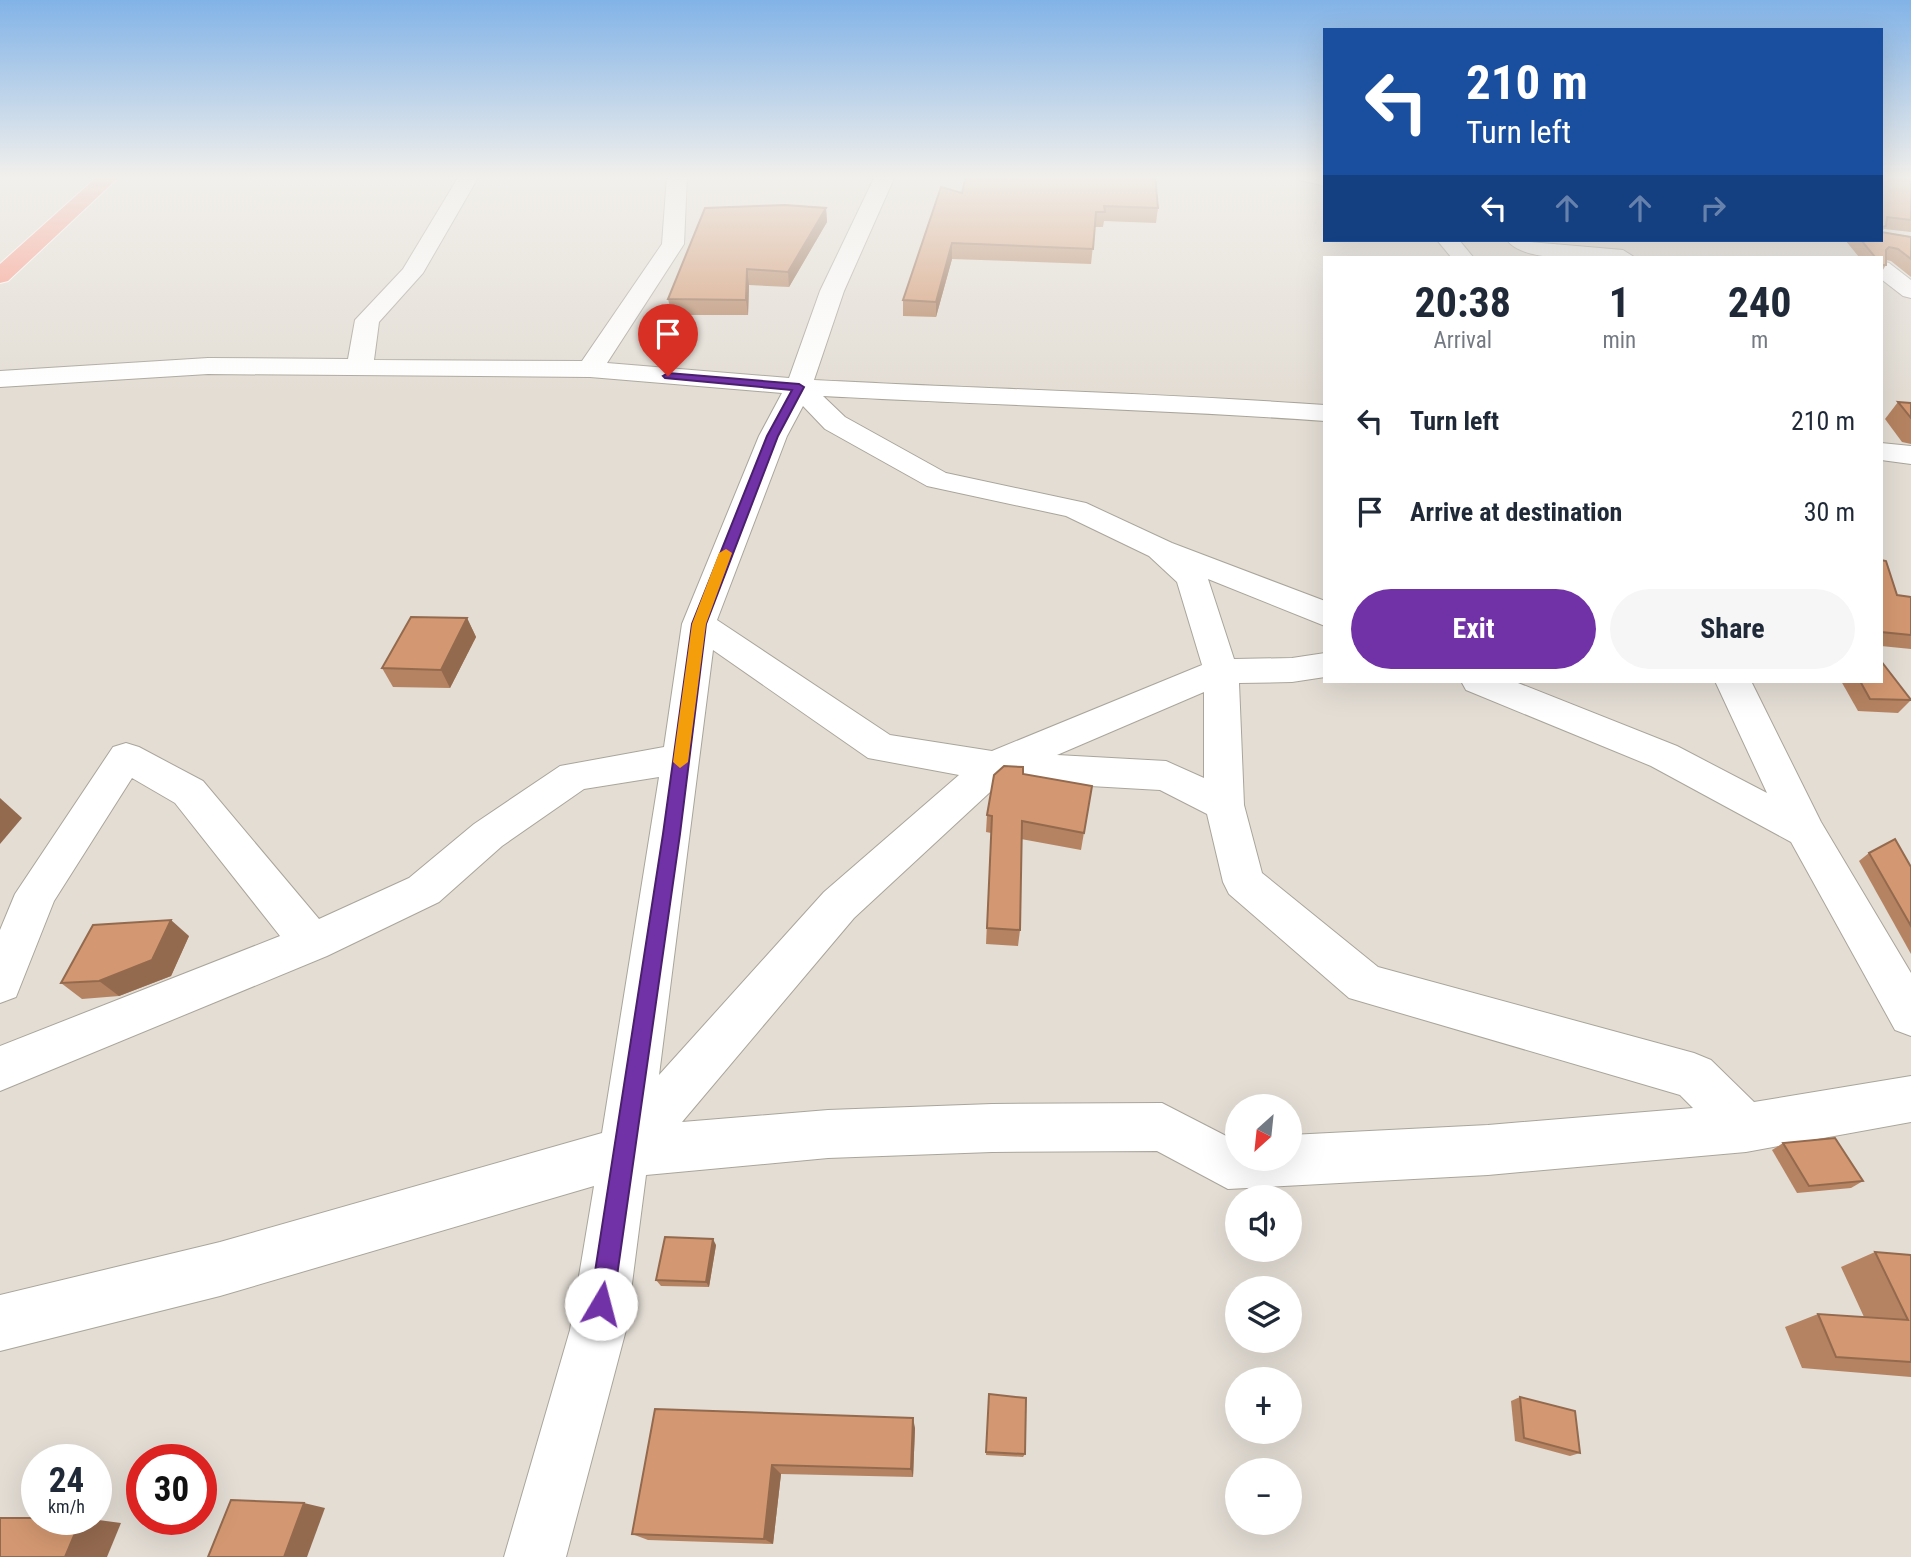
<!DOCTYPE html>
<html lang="en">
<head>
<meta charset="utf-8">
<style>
  body { margin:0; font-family:"Roboto Condensed",sans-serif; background:#f6f6f7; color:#1f2937; height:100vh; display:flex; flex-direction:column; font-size:26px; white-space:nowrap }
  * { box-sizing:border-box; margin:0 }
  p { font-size:23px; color:#747a83 }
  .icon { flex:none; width:38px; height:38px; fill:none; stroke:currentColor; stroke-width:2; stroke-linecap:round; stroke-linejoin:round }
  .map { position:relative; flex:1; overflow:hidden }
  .drawer { position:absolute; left:1323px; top:256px; width:560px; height:427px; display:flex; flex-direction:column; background:#fff; border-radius:0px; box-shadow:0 7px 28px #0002 }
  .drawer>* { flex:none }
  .hud { position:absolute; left:1323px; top:28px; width:560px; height:214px; border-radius:0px; box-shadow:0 7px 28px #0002; background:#1a4fa0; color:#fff; overflow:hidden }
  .needle { width:46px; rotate:207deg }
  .tools { position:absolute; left:1225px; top:1094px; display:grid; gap:14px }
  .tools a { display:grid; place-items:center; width:77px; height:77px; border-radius:50%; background:#fff; box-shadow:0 7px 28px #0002; font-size:35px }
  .speed { position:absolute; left:21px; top:1444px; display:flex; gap:14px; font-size:35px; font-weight:700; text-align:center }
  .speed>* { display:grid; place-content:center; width:91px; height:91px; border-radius:50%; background:#fff; box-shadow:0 7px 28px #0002; line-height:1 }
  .speed small { font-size:18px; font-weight:400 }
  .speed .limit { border:10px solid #d22; background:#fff; color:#111 }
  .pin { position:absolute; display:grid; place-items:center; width:60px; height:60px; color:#fff; margin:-72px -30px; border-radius:50% 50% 50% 0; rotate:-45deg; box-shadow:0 0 7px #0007 }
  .pin .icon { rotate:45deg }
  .me { position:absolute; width:77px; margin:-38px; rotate:8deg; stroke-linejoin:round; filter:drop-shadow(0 0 5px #0008) }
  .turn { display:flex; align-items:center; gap:24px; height:147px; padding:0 28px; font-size:32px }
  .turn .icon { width:91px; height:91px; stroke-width:2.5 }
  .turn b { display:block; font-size:49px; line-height:60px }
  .lanes { display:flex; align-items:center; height:66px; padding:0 28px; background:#0003; justify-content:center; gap:35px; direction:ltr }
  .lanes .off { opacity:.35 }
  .eta { display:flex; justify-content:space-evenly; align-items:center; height:119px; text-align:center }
  .eta b { font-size:42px; font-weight:700; line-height:49px }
  .button { display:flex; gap:14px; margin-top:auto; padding:14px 28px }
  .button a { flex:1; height:80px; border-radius:42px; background:#7232a7; color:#fff; font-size:28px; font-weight:700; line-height:80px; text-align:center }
  .button a+a { background:#f6f6f7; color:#1f2937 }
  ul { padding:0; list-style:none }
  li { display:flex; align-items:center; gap:21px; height:91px; padding:0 28px }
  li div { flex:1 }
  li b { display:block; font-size:26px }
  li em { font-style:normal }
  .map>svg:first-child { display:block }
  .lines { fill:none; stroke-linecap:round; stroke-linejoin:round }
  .minor-casing { stroke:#aaa59b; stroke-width:2 }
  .highway-casing { stroke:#fff; stroke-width:2 }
  .minor { fill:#fff; fill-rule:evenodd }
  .highway { fill:#fd9381; fill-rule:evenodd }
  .wall { fill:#b58361 }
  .shaded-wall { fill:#946a4f }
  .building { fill:#d39871; stroke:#946a4f; stroke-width:2 }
  .route { fill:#7232a7; stroke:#4a206d; stroke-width:2 }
  .slow { fill:#f59e0b }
</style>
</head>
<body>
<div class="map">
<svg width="1911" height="1557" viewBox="0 0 1911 1557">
  <rect width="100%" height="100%" fill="#e3ddd4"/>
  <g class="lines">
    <defs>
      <g id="minor">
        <path d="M459,176h20l-56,97 -44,49 -5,38 208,1 80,-117 5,-68h20l-3,68 -77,119 182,15 31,-87 55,-115h20l-51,115 -30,89c171,9 341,13 511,25v16c-167,-12 -335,-16 -502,-25l22,21 101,56 140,30 86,40 153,58v25l-117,-47 26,80 58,-1 33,-5v24l-33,5 -53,1 5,122 18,68 116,94 316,86 17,7 43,42 157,-26v46l-165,30 -258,23 -260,14 -71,-38 -165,1 -164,6 -182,17 -20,155 -60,227h-62l66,-227 24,-144 -374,110 -220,55v-56l220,-53 382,-109 57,-356 -75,12 -82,57 -63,56 -112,54 -327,135v-45l280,-110 -105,-133 -43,-25 -78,123 -38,96 -16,6v-73l15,-36 98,-147 13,-4 13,4 64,34 116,138 90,-41 65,-54 86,-58 104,-19 18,-123 77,-188 23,-43 -192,-16 -382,-3 -208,13v-16l208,-13 140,1 7,-39 48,-51zM803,406l22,23 102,57 139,30 83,40 28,26 25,83 -210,86 -102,-16 -173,-115 70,-184zM713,650l155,108 91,17 -135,117 -165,183zM1204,692v86l-38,-17 -109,-6zM1002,781l158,9 47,24 16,68 6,12 120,104 331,97 13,13 -205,17 -198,10v23h-53v-20l-5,1 -70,-36 -170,1 -164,6 -146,12 172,-204z"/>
        <polygon points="1297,176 1325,176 1325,186 1300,180"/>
        <polygon points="1437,240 1459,240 1473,257 1451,257"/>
        <path d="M1507,240l116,10 11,7c-29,1 -110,8 -127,-17z"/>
        <polygon points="1881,261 1889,263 1911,280 1911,298 1903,296 1881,279"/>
        <polygon points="1881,443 1911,446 1911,464 1881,460"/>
        <polygon points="1461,681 1513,681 1677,746 1767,793 1715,681 1751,681 1821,822 1911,973 1911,1036 1895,1030 1791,842 1651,766 1466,690"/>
      </g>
      <polygon id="highway" points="98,176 120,176 8,281 0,283 0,264"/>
    </defs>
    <use href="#minor" class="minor-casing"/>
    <use href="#highway" class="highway-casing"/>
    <use href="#minor" class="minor"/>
    <use href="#highway" class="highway"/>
  </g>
  <g class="wall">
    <polygon points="1881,176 1911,176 1911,232 1884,229 1882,232 1911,237 1911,277 1891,261 1886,260 1886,265 1881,273 1881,257 1859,257 1845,240 1881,240"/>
    <polygon points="962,193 1158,208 1156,223 1104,221 1103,227 1095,227 1091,264 952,259 936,317 903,316 903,300"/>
    <polygon points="826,208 827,222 789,287 749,285 748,315 672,315 668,299"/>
    <polygon points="1898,402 1911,403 1911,444 1902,442 1885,419"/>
    <polygon points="1881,560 1897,595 1911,597 1911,649 1881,646"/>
    <polygon points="467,618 476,637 450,688 393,687 382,668"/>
    <polygon points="1841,681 1881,681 1911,700 1898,713 1858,711"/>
    <polygon points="1023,774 1092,786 1081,850 1021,839 1020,930 1018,946 986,944 991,833 986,832 987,815"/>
    <polygon points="1869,853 1911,867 1911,954 1859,861"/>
    <polygon points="189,936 171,976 119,996 82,999 61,983"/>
    <polygon points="1783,1143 1863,1181 1851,1188 1797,1193 1772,1150"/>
    <polygon points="716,1245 709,1287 661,1286 656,1280"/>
    <polygon points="1875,1252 1911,1255 1911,1377 1802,1368 1785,1327 1818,1314 1864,1317 1841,1267"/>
    <polygon points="989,1394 1025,1454 1023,1457 986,1455"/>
    <polygon points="1520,1397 1580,1453 1570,1456 1515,1441 1511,1401"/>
    <polygon points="655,1409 915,1428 913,1477 781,1474 773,1544 648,1540 632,1534"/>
  </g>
  <g class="shaded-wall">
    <polygon points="826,208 827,222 789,287 788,272"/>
    <polygon points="952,243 952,259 936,317 936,302"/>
    <polygon points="747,269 749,285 748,315 746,300"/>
    <polygon points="467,618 476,637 450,688 441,670"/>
    <polygon points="0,798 22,818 0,844"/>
    <polygon points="171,920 189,936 171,976 119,996 99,981"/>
    <polygon points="713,1239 716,1245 709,1287 706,1282"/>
    <polygon points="913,1418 915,1428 913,1477 911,1469"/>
    <polygon points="772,1465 781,1474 773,1544 764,1539"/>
    <polygon points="304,1503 325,1508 307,1557 284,1557"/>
    <polygon points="81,1519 91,1519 121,1523 107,1557 65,1557"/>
  </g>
  <g class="building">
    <polygon points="966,176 1155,176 1158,208 1104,206 1105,212 1096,212 1093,249 952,243 936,302 903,300 941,187 962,193"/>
    <polygon points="1881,176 1911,176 1911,220 1887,217 1886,226 1881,227"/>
    <polygon points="785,205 826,208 788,272 747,269 746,300 668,299 705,208"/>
    <polygon points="1881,232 1911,237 1911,259 1898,249 1889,247 1886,250 1886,265 1881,265 1881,257 1875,257 1861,240 1881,240"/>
    <polygon points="1898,402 1911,403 1911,418"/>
    <polygon points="1881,560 1886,561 1897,595 1911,597 1911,635 1881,632"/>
    <polygon points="411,617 467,618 441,670 382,668"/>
    <polygon points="1881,661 1911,700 1870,699 1860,681 1881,681"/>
    <polygon points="1004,766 1023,767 1023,774 1092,786 1084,833 1022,821 1020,930 987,928 992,816 987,815 994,775"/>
    <polygon points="1895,839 1911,867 1911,926 1869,853"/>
    <polygon points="171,920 152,960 99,981 61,983 93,925"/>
    <polygon points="1835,1138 1863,1181 1809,1186 1783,1143"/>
    <polygon points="665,1237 713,1239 706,1282 656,1280"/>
    <polygon points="1875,1252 1911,1255 1911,1362 1836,1357 1818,1314 1908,1320"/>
    <polygon points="989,1394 1026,1398 1025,1454 986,1452"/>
    <polygon points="1520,1397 1575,1411 1580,1453 1524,1438"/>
    <polygon points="655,1409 913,1418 911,1469 772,1465 764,1539 632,1534"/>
    <polygon points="231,1500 304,1503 284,1557 208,1557"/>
    <polygon points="0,1518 37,1518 37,1519 81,1519 65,1557 0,1557"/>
  </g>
  <linearGradient id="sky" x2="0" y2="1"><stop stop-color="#82b3e7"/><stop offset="0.45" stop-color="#f2f0ec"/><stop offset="1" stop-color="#f2f0ec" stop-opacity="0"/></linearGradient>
  <rect width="1911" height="394" fill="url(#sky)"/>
  <polygon class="route" points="668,373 799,384 804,387 778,436 706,624 680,834 613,1304 609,1312 601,1316 593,1312 590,1304 663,834 692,624 767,436 792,390 665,378 663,376"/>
  <polygon class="slow" points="726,549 732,553 706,624 688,762 680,768 673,762 692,624 719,553"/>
</svg>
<div class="tools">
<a><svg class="needle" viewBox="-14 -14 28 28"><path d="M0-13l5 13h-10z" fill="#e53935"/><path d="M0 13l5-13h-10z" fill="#747a83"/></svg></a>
<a><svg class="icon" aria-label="sound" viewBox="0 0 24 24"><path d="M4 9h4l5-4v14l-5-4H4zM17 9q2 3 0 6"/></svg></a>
<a><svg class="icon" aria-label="layers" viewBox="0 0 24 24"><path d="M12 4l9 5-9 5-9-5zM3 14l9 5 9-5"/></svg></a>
<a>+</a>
<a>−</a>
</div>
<div class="speed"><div>24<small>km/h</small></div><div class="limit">30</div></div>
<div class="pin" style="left:668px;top:376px;background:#d93025"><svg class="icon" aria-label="arrive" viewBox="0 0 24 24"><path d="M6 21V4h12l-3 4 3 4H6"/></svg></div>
<svg class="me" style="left:601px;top:1304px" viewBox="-20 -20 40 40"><circle r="19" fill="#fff"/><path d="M0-13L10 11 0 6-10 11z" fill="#7232a7"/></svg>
<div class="hud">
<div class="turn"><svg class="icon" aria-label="left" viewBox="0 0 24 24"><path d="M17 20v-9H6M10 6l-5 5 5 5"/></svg><div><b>210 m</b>Turn left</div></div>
<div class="lanes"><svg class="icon" aria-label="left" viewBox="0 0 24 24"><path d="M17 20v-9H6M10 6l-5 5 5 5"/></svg><svg class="icon off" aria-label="ahead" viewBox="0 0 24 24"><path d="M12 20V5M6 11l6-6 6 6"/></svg><svg class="icon off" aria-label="ahead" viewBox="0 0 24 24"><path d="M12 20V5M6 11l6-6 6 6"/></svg><svg class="icon off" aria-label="right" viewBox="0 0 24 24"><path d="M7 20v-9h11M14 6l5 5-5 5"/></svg></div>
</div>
<section class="drawer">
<div class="eta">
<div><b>20:38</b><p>Arrival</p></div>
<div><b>1</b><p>min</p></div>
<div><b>240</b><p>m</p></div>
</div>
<ul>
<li><svg class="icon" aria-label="left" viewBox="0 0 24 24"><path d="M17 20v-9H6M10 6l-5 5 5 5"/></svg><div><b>Turn left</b></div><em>210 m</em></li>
<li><svg class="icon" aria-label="arrive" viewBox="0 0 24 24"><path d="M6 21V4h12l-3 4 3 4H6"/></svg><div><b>Arrive at destination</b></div><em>30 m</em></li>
</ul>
<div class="button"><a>Exit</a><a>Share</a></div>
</section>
</div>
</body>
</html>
